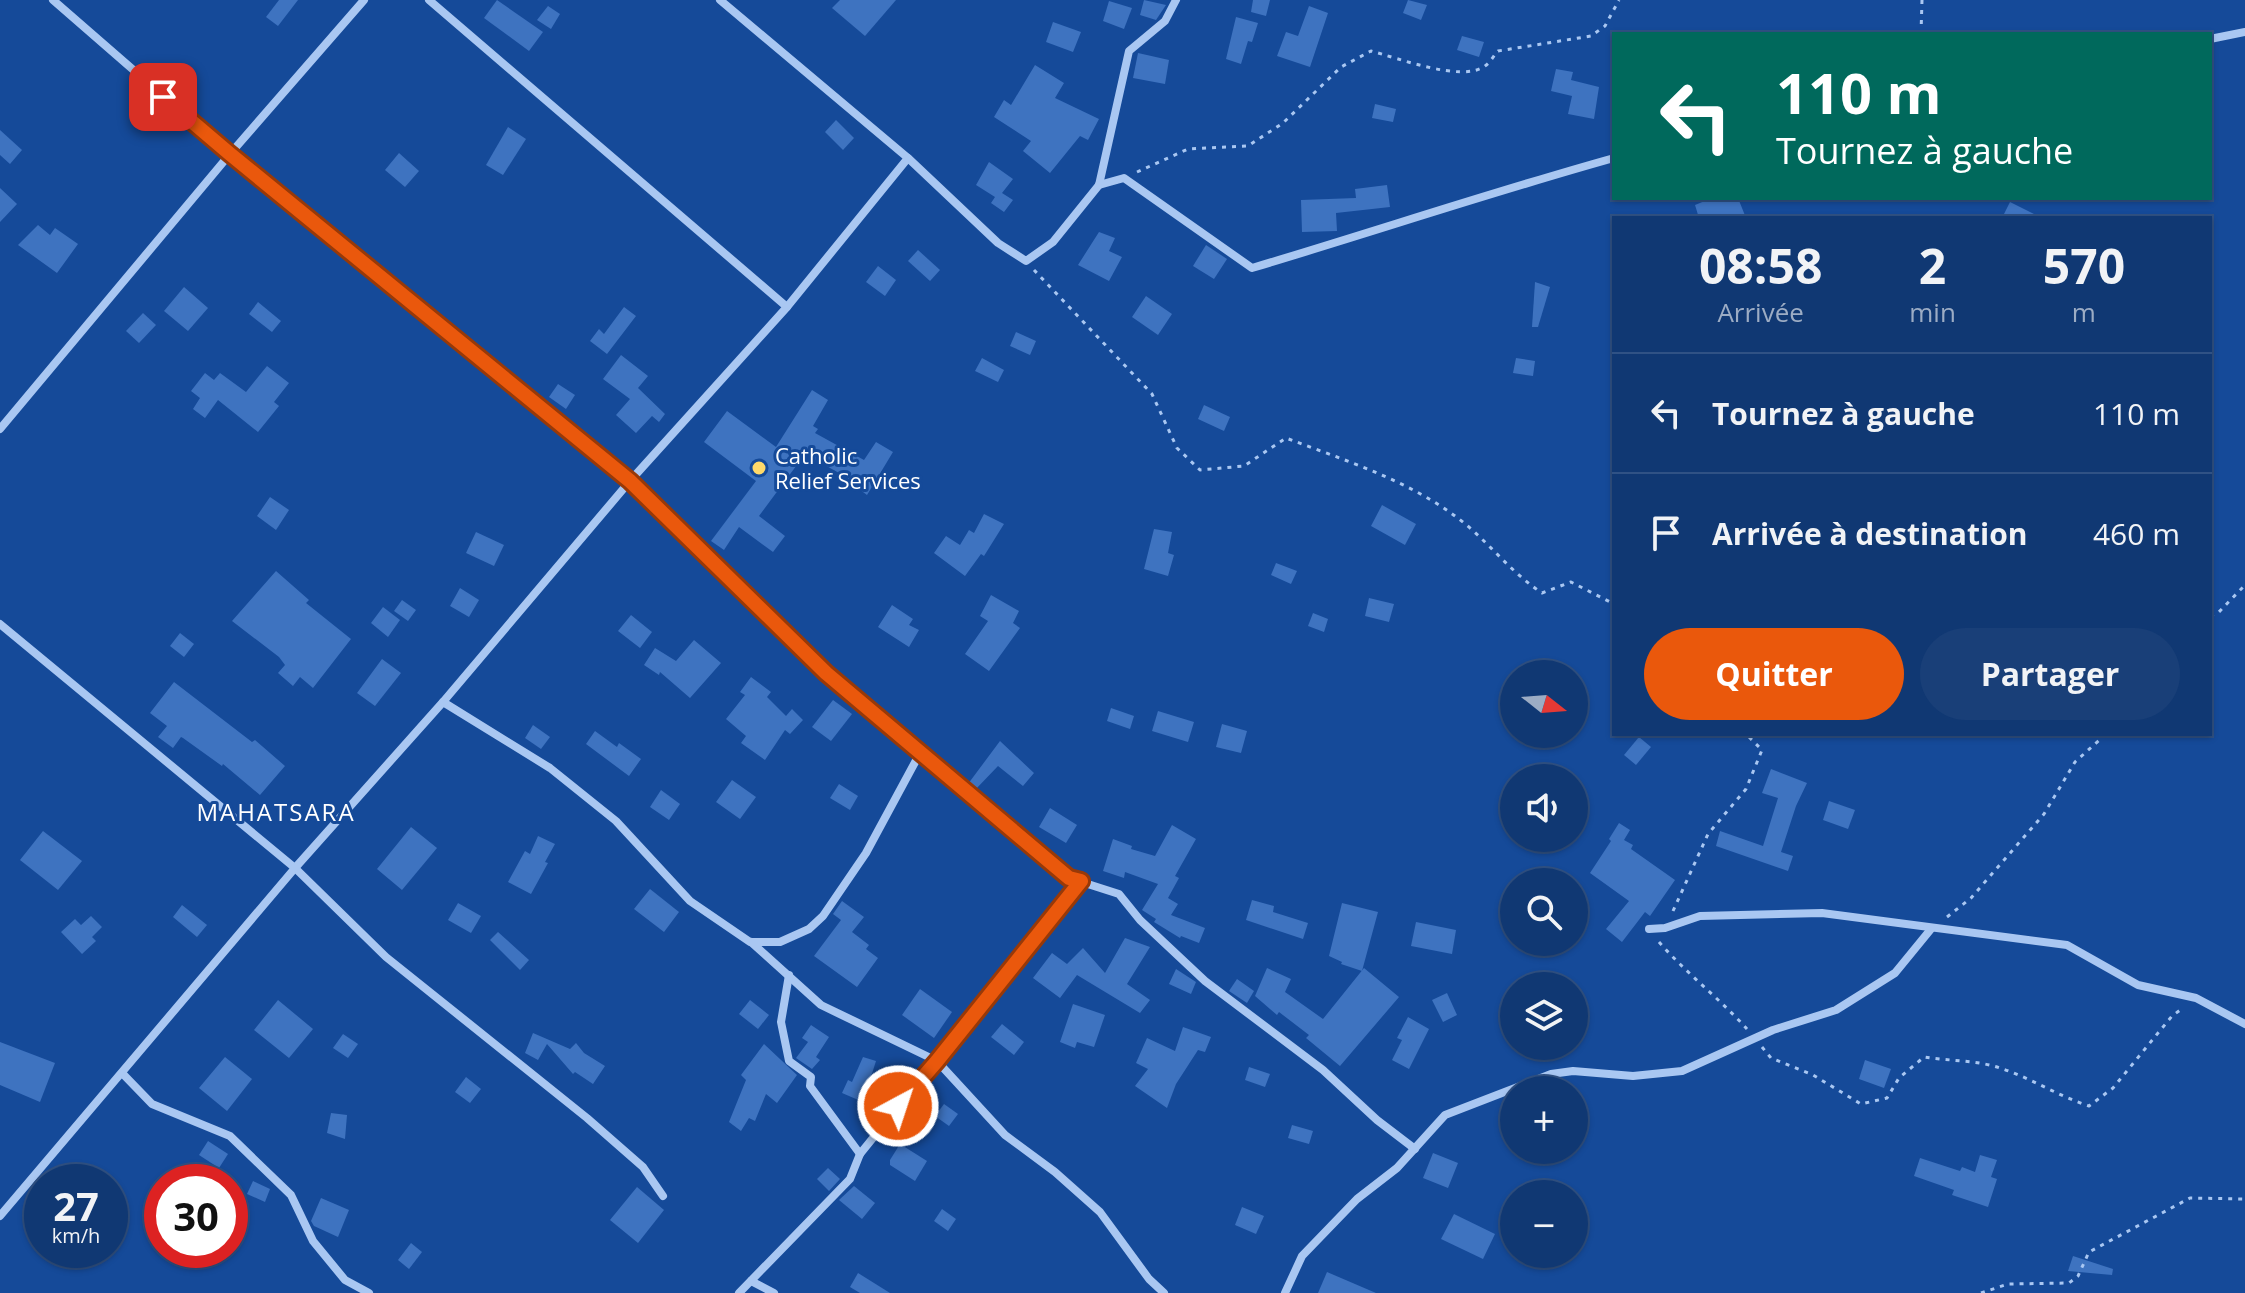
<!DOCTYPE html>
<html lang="fr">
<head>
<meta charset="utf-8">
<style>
  body { margin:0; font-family:"Open Sans",sans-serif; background:#193f78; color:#f1f3f6; height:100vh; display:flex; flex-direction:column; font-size:30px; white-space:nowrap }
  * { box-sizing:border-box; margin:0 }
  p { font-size:26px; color:#9cacc4 }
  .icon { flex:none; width:44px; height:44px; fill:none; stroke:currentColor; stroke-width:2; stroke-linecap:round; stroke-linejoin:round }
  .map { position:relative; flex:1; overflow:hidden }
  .details { position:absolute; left:1612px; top:216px; width:600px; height:520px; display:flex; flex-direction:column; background:#103873; border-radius:0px; box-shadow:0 2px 6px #0004,0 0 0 2px #305285 }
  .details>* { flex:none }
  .banner { position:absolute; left:1612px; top:32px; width:600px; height:168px; border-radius:0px; box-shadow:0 2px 6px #0004,0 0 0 2px #305285; background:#00695c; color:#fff; overflow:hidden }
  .needle { width:52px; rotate:107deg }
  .controls { position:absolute; left:1500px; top:660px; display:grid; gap:16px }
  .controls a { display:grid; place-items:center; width:88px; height:88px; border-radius:50%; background:#103873; box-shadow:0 2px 6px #0004,0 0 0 2px #305285; font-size:40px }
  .speed { position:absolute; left:24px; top:1164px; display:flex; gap:16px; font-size:40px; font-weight:700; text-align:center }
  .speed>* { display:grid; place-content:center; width:104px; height:104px; border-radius:50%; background:#103873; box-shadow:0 2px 6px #0004,0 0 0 2px #305285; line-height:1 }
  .speed small { font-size:20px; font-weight:400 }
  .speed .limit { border:12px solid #d22; background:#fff; color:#111 }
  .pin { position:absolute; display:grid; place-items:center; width:68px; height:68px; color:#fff; margin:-34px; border-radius:16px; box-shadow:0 4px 12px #0006 }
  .me { position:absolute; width:88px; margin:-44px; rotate:40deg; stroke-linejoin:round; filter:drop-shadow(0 0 6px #0008) }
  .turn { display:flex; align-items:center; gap:28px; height:168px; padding:0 32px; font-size:36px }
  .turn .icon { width:104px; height:104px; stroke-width:2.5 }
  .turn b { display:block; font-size:56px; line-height:68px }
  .eta { display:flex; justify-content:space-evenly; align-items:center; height:136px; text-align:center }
  .eta b { font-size:48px; font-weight:700; line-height:56px }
  .button { display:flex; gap:16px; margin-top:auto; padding:16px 32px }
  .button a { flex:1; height:92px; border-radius:48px; background:#ea580c; color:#fff; font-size:32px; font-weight:700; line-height:92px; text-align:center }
  .button a+a { background:#193f78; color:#f1f3f6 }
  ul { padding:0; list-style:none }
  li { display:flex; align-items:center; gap:24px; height:120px; padding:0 32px; border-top:2px solid #305285 }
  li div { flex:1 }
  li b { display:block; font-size:30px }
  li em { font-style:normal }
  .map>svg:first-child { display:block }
  .building { fill:#3e73c0 }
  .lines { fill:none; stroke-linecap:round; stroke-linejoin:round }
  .path { stroke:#a9c7f2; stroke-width:3; stroke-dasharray:4 6; stroke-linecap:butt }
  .street { stroke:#a9c7f2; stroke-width:8 }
  .route-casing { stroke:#983908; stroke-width:20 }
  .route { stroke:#ea580c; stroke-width:14 }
  .poi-dot { fill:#ffd96a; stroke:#154a99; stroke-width:3 }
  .labels { text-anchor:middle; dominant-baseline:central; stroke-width:6; stroke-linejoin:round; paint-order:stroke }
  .poi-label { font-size:22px; fill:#fff; stroke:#154a99; text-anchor:start }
  .neighbourhood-label { font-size:24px; letter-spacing:2px; fill:#fff; stroke:#154a99 }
</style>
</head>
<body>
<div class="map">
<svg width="2245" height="1293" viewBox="0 0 2245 1293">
  <rect width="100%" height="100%" fill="#154a99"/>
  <g class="building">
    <polygon points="279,0 298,0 278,26 266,17"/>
    <polygon points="497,0 543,32 529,51 484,18"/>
    <polygon points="840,0 896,0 865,36 832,8"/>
    <polygon points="1144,0 1166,5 1156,20 1140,15"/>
    <polygon points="1253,0 1270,0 1266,16 1251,12"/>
    <polygon points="1408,0 1427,5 1421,20 1403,13"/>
    <polygon points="1109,1 1132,8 1124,29 1103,21"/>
    <polygon points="548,6 560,14 551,29 537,20"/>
    <polygon points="1309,6 1328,13 1310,67 1277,56 1286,32 1298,36"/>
    <polygon points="1236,17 1258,23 1252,42 1248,41 1241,64 1226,59"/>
    <polygon points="1053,22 1081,32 1073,52 1046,42"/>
    <polygon points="1462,36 1484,42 1479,57 1457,50"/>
    <polygon points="1138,53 1169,60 1165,84 1133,78"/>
    <polygon points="1035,65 1064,83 1055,98 1099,119 1088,140 1080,136 1050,173 1023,151 1031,141 994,117 1004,100 1011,105"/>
    <polygon points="1556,69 1573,72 1571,80 1599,87 1594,119 1568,114 1572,96 1551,91"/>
    <polygon points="1375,104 1396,109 1393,122 1372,118"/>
    <polygon points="836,120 854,138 843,150 825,132"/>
    <polygon points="508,127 526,139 503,175 486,165"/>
    <polygon points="0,130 22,150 10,164 0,155"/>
    <polygon points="399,153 419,171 405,187 385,170"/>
    <polygon points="989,162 1013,179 1002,193 1013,200 1004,212 991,203 995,197 976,185"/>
    <polygon points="1387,185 1390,207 1336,213 1337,231 1302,232 1301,200 1356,198 1355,189"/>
    <polygon points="0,188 17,204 0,222"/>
    <polygon points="1712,198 1738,198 1746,218 1699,218 1695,205"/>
    <polygon points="2010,202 2042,218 2002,218"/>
    <polygon points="38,225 50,235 55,228 78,244 57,273 18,245"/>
    <polygon points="1099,232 1115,238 1109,251 1122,257 1109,281 1078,265"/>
    <polygon points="1206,245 1227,259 1214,279 1193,266"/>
    <polygon points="918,250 940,270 930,281 908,261"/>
    <polygon points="878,266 896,280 885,296 866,282"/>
    <polygon points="1535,282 1550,287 1538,327 1532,327"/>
    <polygon points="184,287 208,308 188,331 164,311"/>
    <polygon points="1146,296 1172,314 1158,335 1132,317"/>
    <polygon points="258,302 281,321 272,332 249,314"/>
    <polygon points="624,307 636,316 607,354 590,341 599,329 604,334"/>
    <polygon points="143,313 156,325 139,343 126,331"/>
    <polygon points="1016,332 1036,341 1030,355 1010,346"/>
    <polygon points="621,355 648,376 638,388 665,414 659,422 652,416 636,433 616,415 630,399 603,379"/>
    <polygon points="982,358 1004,370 998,382 975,371"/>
    <polygon points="1516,358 1535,361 1533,376 1513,373"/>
    <polygon points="267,366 289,383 274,402 279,406 258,432 218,400 205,418 193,409 200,398 191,391 205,373 214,380 220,373 246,392"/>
    <polygon points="558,384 575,395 566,409 549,397"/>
    <polygon points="812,390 828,400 813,426 818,429 815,433 864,460 876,442 893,452 867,495 847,480 848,478 805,454 759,516 785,536 773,552 739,527 724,550 711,541 756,481 704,442 727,411 776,447"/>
    <polygon points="1204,405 1230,417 1224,431 1198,419"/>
    <polygon points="270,497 289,510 276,530 257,516"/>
    <polygon points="1382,505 1416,524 1405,545 1371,526"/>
    <polygon points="984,514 1004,524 984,556 981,554 965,576 934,553 946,536 960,545 969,530 974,533"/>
    <polygon points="1154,529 1172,532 1168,553 1174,555 1168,576 1144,569"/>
    <polygon points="476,532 504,545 494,566 466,553"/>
    <polygon points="1276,563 1297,571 1291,584 1271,575"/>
    <polygon points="276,571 309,600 306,603 351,639 313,688 300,677 293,686 278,673 285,665 279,657 232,621"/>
    <polygon points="460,588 479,600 469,617 450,606"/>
    <polygon points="991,595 1019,611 1013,623 1020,628 989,671 965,654 988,621 980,616"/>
    <polygon points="1369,598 1394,604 1389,622 1365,616"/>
    <polygon points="402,600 416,610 408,621 394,611"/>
    <polygon points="892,605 913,619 909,625 919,630 909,647 878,627"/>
    <polygon points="383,607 400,620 388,637 371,623"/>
    <polygon points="1313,613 1328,619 1324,632 1308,626"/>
    <polygon points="631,615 652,632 640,648 618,631"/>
    <polygon points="180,633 194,644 184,657 170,646"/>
    <polygon points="694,640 721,663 690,698 660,672 659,675 644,665 655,648 676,661"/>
    <polygon points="382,659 401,673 375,706 357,693"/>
    <polygon points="751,677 771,692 767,697 786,716 792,709 803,720 790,734 785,730 765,760 741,743 746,736 726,719 745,695 740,692"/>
    <polygon points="174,682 252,742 255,740 285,766 260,795 223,764 222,766 183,738 181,737 173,748 158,737 167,726 150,713"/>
    <polygon points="833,700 852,714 831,741 812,727"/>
    <polygon points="1111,708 1134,716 1130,729 1107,721"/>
    <polygon points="1158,711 1194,722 1188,742 1152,731"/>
    <polygon points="1222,724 1247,731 1241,753 1216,747"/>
    <polygon points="533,725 550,737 541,749 525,738"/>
    <polygon points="595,731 617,747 619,743 641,759 629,776 586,744"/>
    <polygon points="1639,737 1651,747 1636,765 1624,755"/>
    <polygon points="1000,741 1034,773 1023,786 998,766 975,790 968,784"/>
    <polygon points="1771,769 1807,783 1796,806 1781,852 1793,856 1788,871 1716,846 1720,831 1763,846 1778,798 1762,793"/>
    <polygon points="732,780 756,797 740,819 716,802"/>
    <polygon points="839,784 858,796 850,810 830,798"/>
    <polygon points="661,790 680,804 669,820 650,807"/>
    <polygon points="1829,801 1855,810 1848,829 1823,820"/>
    <polygon points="1050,808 1077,825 1066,843 1039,827"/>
    <polygon points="1619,823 1630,830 1624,840 1633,845 1631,849 1675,880 1650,916 1645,912 1622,942 1606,929 1629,901 1590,873 1611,841 1609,839"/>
    <polygon points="1172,825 1196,839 1175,876 1179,878 1168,898 1178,904 1171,915 1205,928 1199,943 1181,936 1180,938 1154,922 1156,919 1142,910 1158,884 1125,872 1124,878 1103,871 1113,839 1132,846 1131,849 1155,856"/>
    <polygon points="411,827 437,848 402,890 377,869"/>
    <polygon points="43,831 82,861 58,890 20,860"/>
    <polygon points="538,836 555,844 545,862 548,863 531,894 508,882 525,851 530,854"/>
    <polygon points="650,889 679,912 664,932 634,909"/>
    <polygon points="1252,900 1274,906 1273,912 1308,923 1303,939 1246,920"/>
    <polygon points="842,901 864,917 852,932 869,945 866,949 878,958 857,987 814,956 841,920 833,914"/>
    <polygon points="458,903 481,916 471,933 448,920"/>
    <polygon points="1342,903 1378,912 1362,971 1341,964 1342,962 1329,956"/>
    <polygon points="182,905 207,925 197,937 173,917"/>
    <polygon points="91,916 102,927 92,937 96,941 82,954 61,932 75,919 81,925"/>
    <polygon points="1416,922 1456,930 1452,954 1411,946"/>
    <polygon points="498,932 529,960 520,970 490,940"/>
    <polygon points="1125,938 1150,947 1127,984 1150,1000 1140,1013 1077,975 1060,998 1033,978 1052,953 1067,964 1083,948 1105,973"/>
    <polygon points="1267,968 1291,979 1285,992 1323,1019 1364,968 1399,997 1340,1066 1306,1038 1309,1035 1279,1012 1277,1015 1255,996"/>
    <polygon points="1176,969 1196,982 1191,994 1169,984"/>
    <polygon points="1237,979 1254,991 1247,1003 1229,991"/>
    <polygon points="920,989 952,1012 934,1038 902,1015"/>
    <polygon points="1447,993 1457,1015 1443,1022 1432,1000"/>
    <polygon points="278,1000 313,1029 289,1058 254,1030"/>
    <polygon points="750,1000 769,1015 758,1029 739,1014"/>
    <polygon points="1073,1004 1105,1015 1094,1047 1077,1042 1075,1048 1060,1042"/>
    <polygon points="1408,1017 1429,1029 1409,1069 1392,1060 1402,1040 1397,1038"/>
    <polygon points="1002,1024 1024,1042 1014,1055 991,1037"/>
    <polygon points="811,1025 829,1037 816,1057 820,1060 812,1069 796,1058 808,1042 802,1038"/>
    <polygon points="1183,1027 1211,1037 1205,1052 1198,1050 1176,1084 1167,1108 1135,1086 1148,1069 1136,1063 1147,1038 1175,1051"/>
    <polygon points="533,1033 570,1049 576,1043 584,1053 605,1066 593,1084 575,1072 573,1074 547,1044 538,1060 525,1053"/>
    <polygon points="343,1034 358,1044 348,1058 333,1048"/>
    <polygon points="0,1042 55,1063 40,1102 0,1085"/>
    <polygon points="764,1044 797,1075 777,1103 766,1094 755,1121 749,1118 741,1131 729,1122 746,1080 741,1075"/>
    <polygon points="225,1057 252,1079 227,1111 199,1088"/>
    <polygon points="863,1057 876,1061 863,1102 842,1093 848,1080 852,1082"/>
    <polygon points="1865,1060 1891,1069 1884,1088 1859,1079"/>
    <polygon points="1249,1067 1270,1074 1265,1087 1245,1080"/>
    <polygon points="466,1077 481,1089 470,1103 455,1092"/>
    <polygon points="944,1104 958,1114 949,1126 935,1116"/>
    <polygon points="331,1113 347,1115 345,1139 327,1133"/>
    <polygon points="1292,1125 1313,1131 1309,1144 1288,1138"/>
    <polygon points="208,1141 228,1154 219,1168 199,1155"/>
    <polygon points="900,1144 927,1161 915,1181 890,1165 890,1160"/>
    <polygon points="1433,1153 1458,1163 1448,1188 1423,1178"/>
    <polygon points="1980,1155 1997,1160 1991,1177 1997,1179 1988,1207 1952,1195 1954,1190 1914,1176 1920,1158 1960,1171 1962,1167 1975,1172"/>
    <polygon points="828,1168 840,1179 829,1191 817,1179"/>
    <polygon points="253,1181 270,1189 265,1202 247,1194"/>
    <polygon points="854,1186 875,1203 862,1219 839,1200"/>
    <polygon points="637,1187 664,1210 638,1243 610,1220"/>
    <polygon points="321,1198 349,1210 338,1237 314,1226 311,1221"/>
    <polygon points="1242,1207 1264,1216 1256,1234 1235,1225"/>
    <polygon points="942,1209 956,1219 948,1231 934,1221"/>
    <polygon points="1454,1214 1495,1234 1483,1259 1441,1239"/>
    <polygon points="411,1243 422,1252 409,1269 398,1260"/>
    <polygon points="2073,1256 2113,1269 2112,1275 2068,1271"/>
    <polygon points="1327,1272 1376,1293 1318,1293"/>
    <polygon points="858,1273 890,1293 860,1293 850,1287"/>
  </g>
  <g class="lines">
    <g class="path">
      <polyline points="1921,34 1922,0"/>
      <path d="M1137,172l51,-23 60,-3 35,-23 58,-56 30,-16c27,7 91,32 114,15 5,-3 9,-11 13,-15l93,-15 14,-10 14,-26"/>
      <path d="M1034,270l118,124 25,54 23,22 44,-4 42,-28c58,22 124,43 173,81 30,23 50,52 83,74l29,-11 43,22"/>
      <polyline points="2210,615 2217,614 2245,585"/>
      <polyline points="1673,911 1708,834 1746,789 1762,750 1746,734"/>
      <polyline points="1947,917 1971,898 2044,814 2075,762 2106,734"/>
      <path d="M1659,942c27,31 60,56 88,87"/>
      <path d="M1762,1047l9,11 42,17 48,29 26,-6 12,-20 25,-21c24,4 53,3 76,11 31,10 58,28 89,38l24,-18 59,-72 11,-8"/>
      <polyline points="1981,1293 2008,1284 2069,1283 2078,1276 2089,1252 2190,1198 2245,1199"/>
    </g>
    <g class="street">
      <polyline points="53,0 230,154 630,481 774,624 826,673 920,753 1069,878 1119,894 1140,920 1205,981 1323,1070 1377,1120 1415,1149"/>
      <polyline points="429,0 787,307"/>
      <polyline points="720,0 908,158 998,243 1026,261 1053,242 1099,185 1129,51 1165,21 1176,0"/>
      <polyline points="2210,39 2245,32"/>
      <path d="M1099,185l25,-7 128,90c121,-36 240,-76 362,-110"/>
      <polyline points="0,429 230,154 364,0"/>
      <polyline points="0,624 295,868 386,957 587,1118 643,1167 663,1196"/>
      <polyline points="443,702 550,768 616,821 690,901 750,942 780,942 809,929 823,916 866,853 920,753"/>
      <polyline points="1649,929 1665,928 1700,916 1822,913 2067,945 2138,985 2196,998 2245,1024"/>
      <polyline points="751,942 821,1005 937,1061 1005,1135 1055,1172 1100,1212 1149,1279 1164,1293"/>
      <polyline points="789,975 781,1022 789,1061 811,1077 810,1086 860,1154"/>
      <polyline points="122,1073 152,1104 230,1136 291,1195 313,1241 345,1280 369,1293"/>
      <polyline points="0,1216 295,868 443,702 630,481 787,307 908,158"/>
      <polyline points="751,1281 774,1293"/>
      <polyline points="739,1293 850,1179 860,1154 1081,881"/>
      <polyline points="1285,1293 1302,1256 1357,1199 1397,1168 1445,1115 1551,1074 1573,1071 1633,1076 1682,1071 1773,1030 1836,1010 1895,973 1931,929"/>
    </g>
  </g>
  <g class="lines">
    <defs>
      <polyline id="route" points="163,97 230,154 630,481 826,673 1069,878 1081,881 937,1061 898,1106"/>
    </defs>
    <use href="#route" class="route-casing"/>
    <use href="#route" class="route"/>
  </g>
  <circle class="poi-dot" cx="759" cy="468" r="8"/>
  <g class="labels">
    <g class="poi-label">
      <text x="775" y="455">Catholic<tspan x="775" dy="25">Relief Services</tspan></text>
    </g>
    <g class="neighbourhood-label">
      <text x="276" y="811">MAHATSARA</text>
    </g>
  </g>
</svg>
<div class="controls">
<a><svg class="needle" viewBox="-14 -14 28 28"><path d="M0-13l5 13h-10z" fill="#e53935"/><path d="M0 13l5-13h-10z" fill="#9cacc4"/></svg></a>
<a><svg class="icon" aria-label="sound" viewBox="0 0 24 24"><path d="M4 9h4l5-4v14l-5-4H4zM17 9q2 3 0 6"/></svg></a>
<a><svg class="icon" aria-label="search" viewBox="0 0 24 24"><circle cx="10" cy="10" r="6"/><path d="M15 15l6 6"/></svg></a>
<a><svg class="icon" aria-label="layers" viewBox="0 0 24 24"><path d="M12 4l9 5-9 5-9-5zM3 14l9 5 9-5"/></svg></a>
<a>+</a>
<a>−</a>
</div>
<div class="speed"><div>27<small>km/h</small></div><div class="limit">30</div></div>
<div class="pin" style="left:163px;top:97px;background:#d93025"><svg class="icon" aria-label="arrive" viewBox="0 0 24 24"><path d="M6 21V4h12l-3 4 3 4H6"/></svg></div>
<svg class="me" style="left:898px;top:1106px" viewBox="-20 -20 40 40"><circle r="17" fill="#ea580c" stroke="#fff" stroke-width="3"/><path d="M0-11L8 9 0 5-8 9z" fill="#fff"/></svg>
<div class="banner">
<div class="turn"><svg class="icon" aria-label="left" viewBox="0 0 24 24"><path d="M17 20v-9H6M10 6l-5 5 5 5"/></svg><div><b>110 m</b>Tournez à gauche</div></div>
</div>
<section class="details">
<div class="eta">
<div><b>08:58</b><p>Arrivée</p></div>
<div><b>2</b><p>min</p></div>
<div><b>570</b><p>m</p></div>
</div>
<ul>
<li><svg class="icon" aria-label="left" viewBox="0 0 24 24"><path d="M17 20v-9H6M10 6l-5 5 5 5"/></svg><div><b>Tournez à gauche</b></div><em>110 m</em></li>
<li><svg class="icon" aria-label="arrive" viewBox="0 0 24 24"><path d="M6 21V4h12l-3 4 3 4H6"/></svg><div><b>Arrivée à destination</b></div><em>460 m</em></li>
</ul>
<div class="button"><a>Quitter</a><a>Partager</a></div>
</section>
</div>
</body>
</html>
